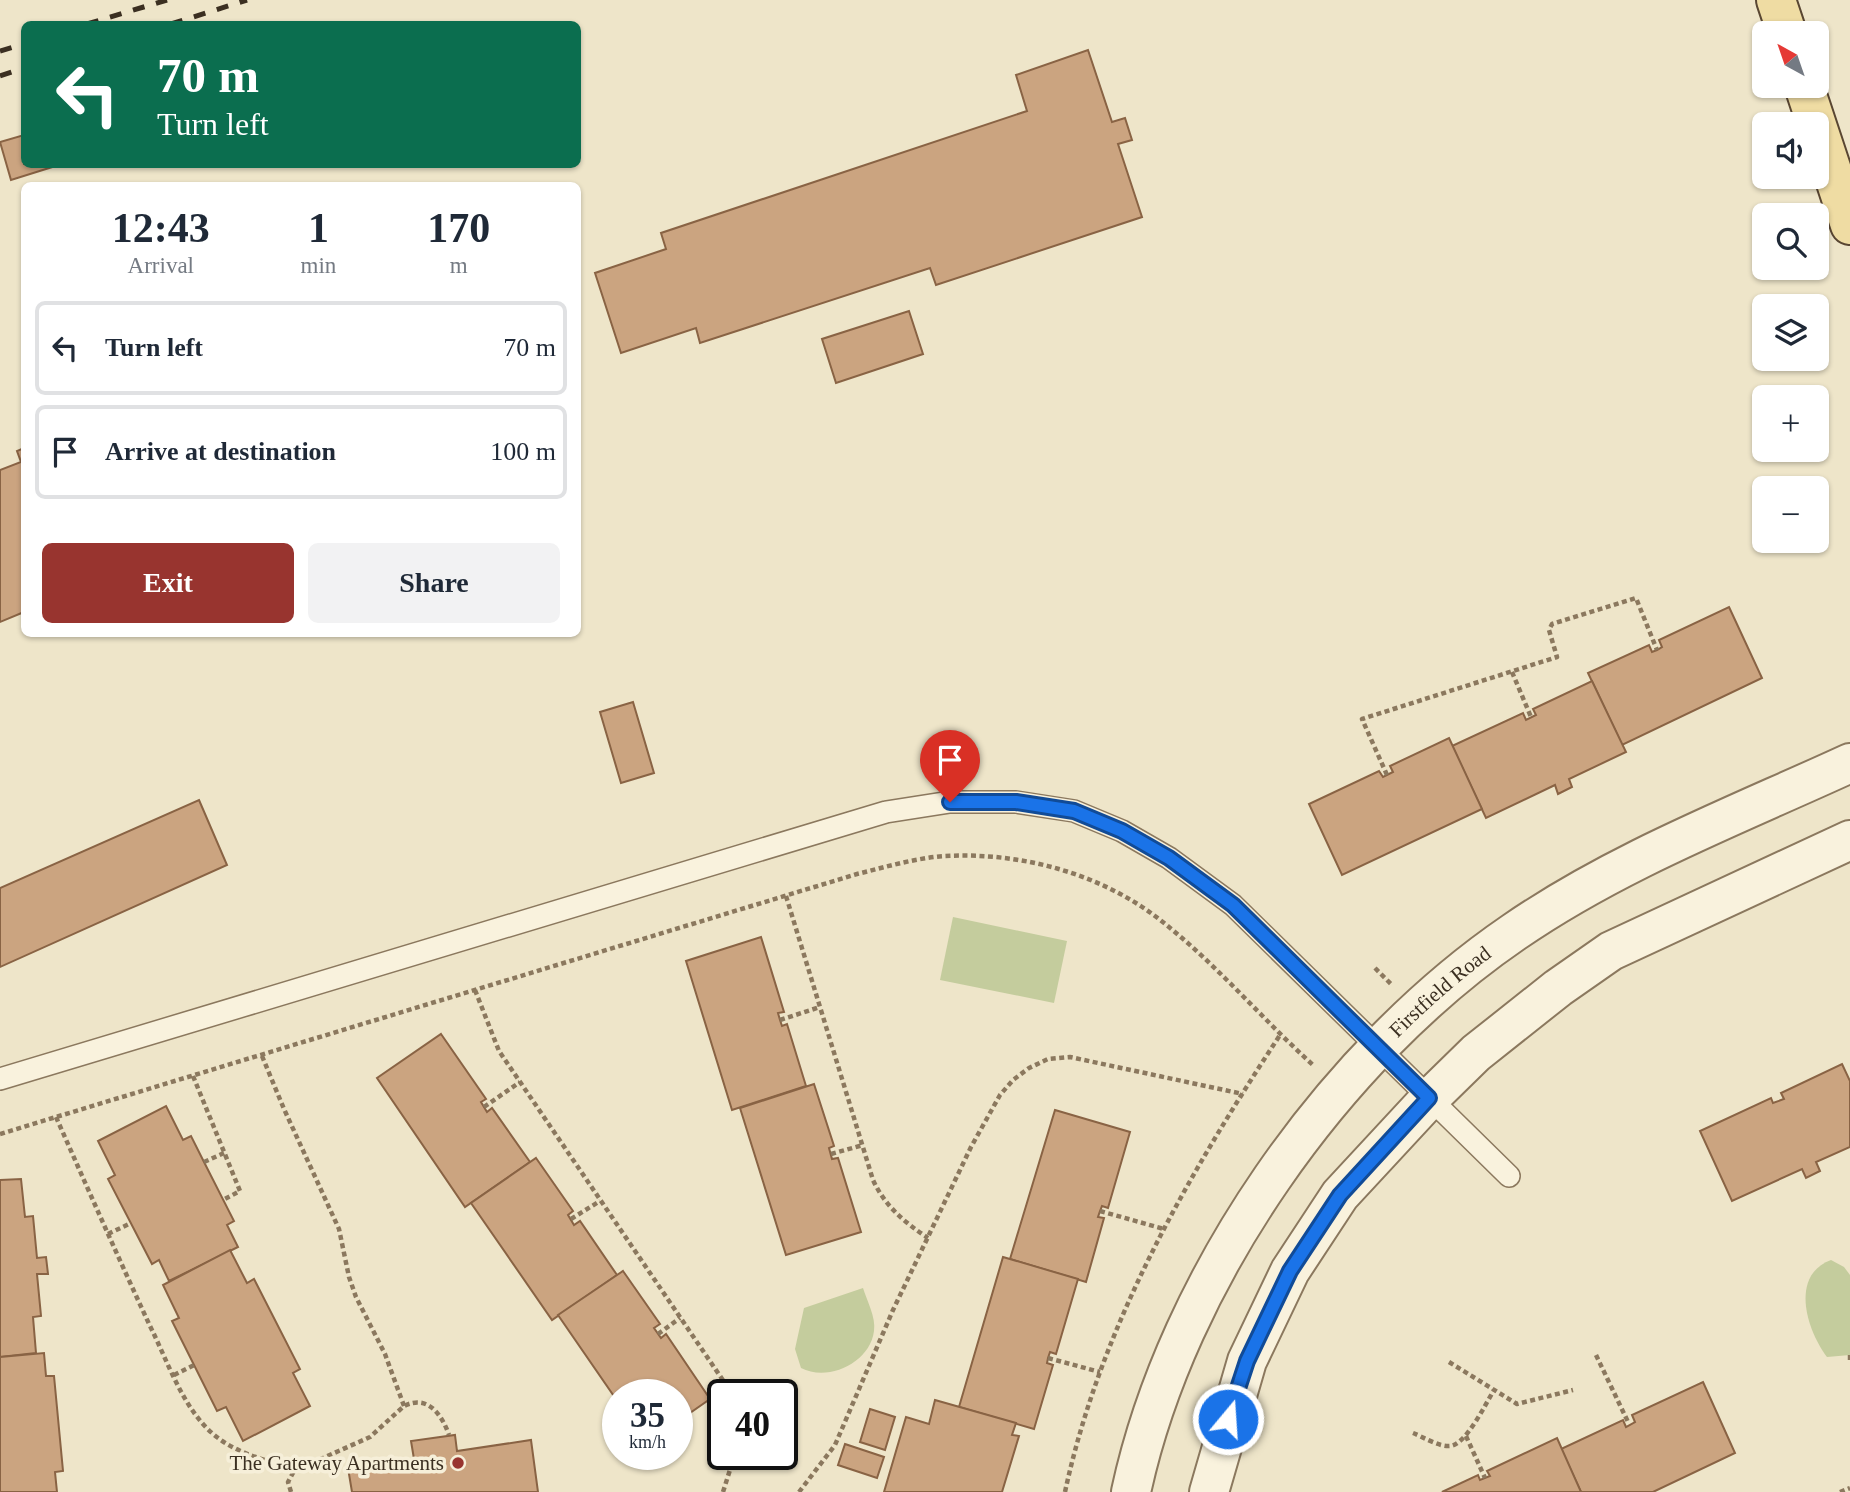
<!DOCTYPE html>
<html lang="en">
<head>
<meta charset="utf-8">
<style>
  body { margin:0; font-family:Georgia,serif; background:#f2f2f3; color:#1f2937; height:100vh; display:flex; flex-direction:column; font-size:26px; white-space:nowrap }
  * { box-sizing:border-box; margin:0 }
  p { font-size:23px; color:#747a83 }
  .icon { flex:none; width:38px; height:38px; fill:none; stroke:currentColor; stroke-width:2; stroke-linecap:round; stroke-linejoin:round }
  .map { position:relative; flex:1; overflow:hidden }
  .drawer { position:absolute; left:21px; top:182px; width:560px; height:455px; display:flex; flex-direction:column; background:#fff; border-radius:10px; box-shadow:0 2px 5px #0004 }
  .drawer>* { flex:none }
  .top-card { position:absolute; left:21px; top:21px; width:560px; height:147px; border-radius:10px; box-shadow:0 2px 5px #0004; background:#0b6e4f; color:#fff; overflow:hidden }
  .needle { width:46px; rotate:320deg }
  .fabs { position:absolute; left:1752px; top:21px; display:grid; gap:14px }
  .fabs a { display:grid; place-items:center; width:77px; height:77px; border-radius:10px; background:#fff; box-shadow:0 2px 5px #0004; font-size:35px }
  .speed { position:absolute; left:602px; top:1379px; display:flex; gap:14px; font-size:35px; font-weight:700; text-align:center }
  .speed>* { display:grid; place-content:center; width:91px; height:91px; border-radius:50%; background:#fff; box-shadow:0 2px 5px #0004; line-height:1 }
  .speed small { font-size:18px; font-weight:400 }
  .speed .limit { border:4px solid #111; border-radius:10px; background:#fff; color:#111 }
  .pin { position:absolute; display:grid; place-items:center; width:60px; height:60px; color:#fff; margin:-72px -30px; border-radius:50% 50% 50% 0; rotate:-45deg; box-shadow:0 0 7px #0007 }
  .pin .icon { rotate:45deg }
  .me { position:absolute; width:77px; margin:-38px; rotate:18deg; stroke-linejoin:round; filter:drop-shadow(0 0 5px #0008) }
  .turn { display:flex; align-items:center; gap:24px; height:147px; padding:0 21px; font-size:32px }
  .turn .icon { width:91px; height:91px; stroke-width:2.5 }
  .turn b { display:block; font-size:49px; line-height:60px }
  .eta { display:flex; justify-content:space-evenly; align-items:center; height:119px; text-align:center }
  .eta b { font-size:42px; font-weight:800; line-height:49px }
  .primary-button { display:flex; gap:14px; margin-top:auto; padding:14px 21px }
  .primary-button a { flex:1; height:80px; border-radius:10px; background:#98342f; color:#fff; font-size:28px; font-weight:800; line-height:80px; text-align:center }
  .primary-button a+a { background:#f2f2f3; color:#1f2937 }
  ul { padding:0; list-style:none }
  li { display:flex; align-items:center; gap:21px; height:94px; margin:0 14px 10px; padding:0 7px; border:4px solid #e0e1e3; border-radius:10px }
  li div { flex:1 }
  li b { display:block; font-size:26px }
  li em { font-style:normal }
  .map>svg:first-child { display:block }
  .green { fill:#c4cc9d }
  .building { fill:#cba480; stroke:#896344; stroke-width:2 }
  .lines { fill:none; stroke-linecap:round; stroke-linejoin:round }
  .service-casing { stroke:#8b785e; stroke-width:24 }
  .tertiary-casing { stroke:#8b785e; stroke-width:42 }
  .primary-casing { stroke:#594632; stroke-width:42 }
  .path { stroke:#8b785e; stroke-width:4.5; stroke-dasharray:5 3.5; stroke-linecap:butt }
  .service { stroke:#f9f2dd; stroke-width:21 }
  .tertiary { stroke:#f9f2dd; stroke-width:38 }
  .primary { stroke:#efdca3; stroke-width:38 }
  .rail { stroke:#3b2f21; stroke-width:5; stroke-dasharray:12 12; stroke-linecap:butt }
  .route-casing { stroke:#114b97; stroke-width:18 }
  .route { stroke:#1a73e8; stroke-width:12 }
  .poi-dot { fill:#98342f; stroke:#f6efd9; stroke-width:2.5 }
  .labels { text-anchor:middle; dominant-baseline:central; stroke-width:7; stroke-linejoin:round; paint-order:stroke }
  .street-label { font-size:21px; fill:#3b2f21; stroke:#f6efd9 }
  .poi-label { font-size:21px; fill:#3b2f21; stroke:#f6efd9; text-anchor:end }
</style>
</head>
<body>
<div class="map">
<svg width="1850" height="1492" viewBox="0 0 1850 1492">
  <rect width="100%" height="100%" fill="#eee5c9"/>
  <g class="green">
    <polygon points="953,917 1067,941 1054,1003 940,980"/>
    <path d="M1831,1260l13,7 6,8v80l-23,2c-21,-28 -37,-82 4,-97z"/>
    <path d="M863,1288c4,13 13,29 11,43 -4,32 -46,51 -73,37l-6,-19 9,-41z"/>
  </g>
  <g class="building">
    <polygon points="1088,50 1112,122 1125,118 1132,140 1118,144 1142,217 936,285 930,268 700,343 696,328 621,353 595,273 666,249 661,233 1027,111 1016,75"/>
    <polygon points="24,135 24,164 62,164 11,180 0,142"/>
    <polygon points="909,311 923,354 836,383 822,339"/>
    <polygon points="24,448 24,612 0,622 0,470 21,462 17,451"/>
    <polygon points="1729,607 1762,678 1622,745 1588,673 1649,645 1652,652 1657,650 1662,647 1659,640"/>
    <polygon points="1592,681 1626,752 1569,779 1572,787 1558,794 1555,785 1486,818 1452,746 1523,713 1526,720 1536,715 1533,709"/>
    <polygon points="633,702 654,773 621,783 600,712"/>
    <polygon points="1449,738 1482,809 1342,875 1309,804 1379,771 1383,777 1393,772 1390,766"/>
    <polygon points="199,800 227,865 0,967 0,888"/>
    <polygon points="761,937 784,1012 778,1013 780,1020 782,1026 787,1024 806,1086 732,1110 686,961"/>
    <polygon points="441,1034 486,1099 481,1102 487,1112 492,1108 530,1162 465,1207 377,1078"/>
    <polygon points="1842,1064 1850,1081 1850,1147 1816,1162 1820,1171 1806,1178 1802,1169 1732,1201 1700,1131 1771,1098 1773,1103 1784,1099 1781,1093"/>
    <polygon points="814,1084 834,1146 829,1148 832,1159 838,1158 861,1232 786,1255 740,1108"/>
    <polygon points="166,1106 183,1140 191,1136 204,1162 234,1221 227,1225 238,1247 169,1281 159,1260 152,1264 108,1179 115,1175 98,1141"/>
    <polygon points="1055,1110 1130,1132 1108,1208 1102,1206 1100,1211 1098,1217 1104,1218 1086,1282 1010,1259"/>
    <polygon points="536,1158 573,1211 568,1215 574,1225 580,1221 617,1275 552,1320 471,1203"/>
    <polygon points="21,1179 25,1217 33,1216 37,1258 46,1257 48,1274 37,1274 41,1316 33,1317 36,1353 0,1357 0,1180"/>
    <polygon points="230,1250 247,1283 254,1279 300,1369 293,1373 310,1406 243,1441 226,1407 217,1411 172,1321 179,1318 163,1285"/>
    <polygon points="1003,1257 1078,1279 1056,1354 1050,1352 1048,1358 1047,1363 1053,1365 1034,1429 959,1407"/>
    <polygon points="623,1271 660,1324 654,1328 661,1338 666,1334 710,1399 677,1422 677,1395 618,1395 618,1402 558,1315"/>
    <polygon points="44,1353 46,1376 54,1376 63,1471 55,1472 57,1492 0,1492 0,1357"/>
    <polygon points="1703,1382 1735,1453 1653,1492 1581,1492 1561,1449 1623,1420 1626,1427 1635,1422 1632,1415"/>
    <polygon points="935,1400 1016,1423 1012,1435 1019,1436 1002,1492 884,1492 906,1417 929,1424"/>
    <polygon points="870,1409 895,1417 885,1450 860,1442"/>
    <polygon points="455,1435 457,1451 531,1440 538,1492 352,1492 348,1468 414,1459 411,1441"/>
    <polygon points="1557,1438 1581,1492 1442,1492 1478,1475 1480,1480 1490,1476 1487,1471"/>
    <polygon points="845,1444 884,1457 877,1478 838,1465"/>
  </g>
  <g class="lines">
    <defs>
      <polyline id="service" points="0,1079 886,812 950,802 1016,802 1074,811 1122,831 1169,858 1233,905 1509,1176"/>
      <g id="tertiary">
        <path id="s1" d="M1131,1492c46,-214 203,-437 383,-560 103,-71 223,-117 336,-169"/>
        <polyline points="1209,1492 1247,1361 1290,1271 1340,1195 1429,1099 1476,1053 1558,988 1611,951 1850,840"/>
      </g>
      <g id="primary">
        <polyline points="1776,0 1787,33"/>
        <polyline points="1804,86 1850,225"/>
      </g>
    </defs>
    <use href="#service" class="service-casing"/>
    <use href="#tertiary" class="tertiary-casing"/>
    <use href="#primary" class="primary-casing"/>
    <g class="path">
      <polyline points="1512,672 1531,717"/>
      <polyline points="1387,775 1362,719 1557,657 1549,630 1552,624 1636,598 1657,650"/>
      <path d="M786,896l87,284c12,26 31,42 55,58"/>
      <polyline points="1375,968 1392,985"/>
      <polyline points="475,990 499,1051 733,1395"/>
      <polyline points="780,1020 820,1007"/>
      <polyline points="262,1056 284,1109 339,1229 349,1277 356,1297 385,1354 404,1406"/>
      <polyline points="193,1076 240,1191 223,1200"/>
      <polyline points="484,1107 520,1082"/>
      <path d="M56,1117c31,70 62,140 94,209 16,32 29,71 53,98 24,28 61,36 94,45"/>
      <path d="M0,1134l857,-260c29,-7 58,-16 88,-18 73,-4 151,16 210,60 58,44 105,101 158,149"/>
      <polyline points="831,1154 863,1145"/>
      <polyline points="204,1162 224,1153"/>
      <polyline points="1100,1211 1164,1229"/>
      <polyline points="571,1219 600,1201"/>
      <polyline points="108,1234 131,1223"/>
      <polyline points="658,1334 680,1318"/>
      <polyline points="1596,1355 1629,1424"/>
      <polyline points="1850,1355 1850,1363"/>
      <polyline points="1048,1358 1100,1372"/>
      <polyline points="1449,1362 1517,1404 1573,1390"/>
      <polyline points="174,1375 194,1365"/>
      <path d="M1413,1433c10,4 26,14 37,13 16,-1 36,-43 44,-56"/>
      <polyline points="1466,1436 1485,1478"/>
      <path d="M291,1492l-3,-10 6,-11 76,-34 34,-31c24,-12 38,9 45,29"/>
      <polyline points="723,1492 735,1454"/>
      <polyline points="799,1492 835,1445 893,1310 971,1147 1000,1095 1013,1080 1029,1068 1048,1059 1070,1057 1243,1094"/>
      <path d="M1065,1492c36,-167 122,-315 215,-457"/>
      <polyline points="1840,1492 1850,1488"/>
    </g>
    <use href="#service" class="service"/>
    <use href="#tertiary" class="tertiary"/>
    <use href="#primary" class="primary"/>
    <g class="rail">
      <polyline points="87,24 167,0"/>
      <polyline points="171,24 247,0"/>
      <polyline points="0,51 24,44"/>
      <polyline points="0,76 24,68"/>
    </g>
  </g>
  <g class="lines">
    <defs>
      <polyline id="route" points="950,802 1016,802 1074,811 1122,831 1169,858 1233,905 1429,1098 1340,1195 1290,1271 1247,1361 1228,1419"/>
    </defs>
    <use href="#route" class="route-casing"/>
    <use href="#route" class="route"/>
  </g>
  <circle class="poi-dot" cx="458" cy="1463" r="7"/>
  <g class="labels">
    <g class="street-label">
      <text stroke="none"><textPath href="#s1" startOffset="598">Firstfield Road</textPath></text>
    </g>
    <g class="poi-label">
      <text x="444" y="1463">The Gateway Apartments</text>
    </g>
  </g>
</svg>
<div class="fabs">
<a><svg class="needle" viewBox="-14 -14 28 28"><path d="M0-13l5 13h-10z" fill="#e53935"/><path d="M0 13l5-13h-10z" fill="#747a83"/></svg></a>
<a><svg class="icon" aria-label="sound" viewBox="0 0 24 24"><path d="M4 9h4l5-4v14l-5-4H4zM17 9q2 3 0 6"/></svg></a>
<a><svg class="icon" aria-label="search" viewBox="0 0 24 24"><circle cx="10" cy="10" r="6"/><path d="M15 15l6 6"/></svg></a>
<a><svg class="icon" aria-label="layers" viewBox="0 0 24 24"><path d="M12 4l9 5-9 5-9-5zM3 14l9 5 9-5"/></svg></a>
<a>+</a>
<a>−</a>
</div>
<div class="speed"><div>35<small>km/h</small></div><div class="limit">40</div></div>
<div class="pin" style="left:950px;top:802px;background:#d93025"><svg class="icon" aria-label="arrive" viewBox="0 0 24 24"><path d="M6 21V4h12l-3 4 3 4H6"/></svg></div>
<svg class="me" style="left:1228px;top:1419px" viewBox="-20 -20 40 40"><circle r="17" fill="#1a73e8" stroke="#fff" stroke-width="3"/><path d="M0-11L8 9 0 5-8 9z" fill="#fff"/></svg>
<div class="top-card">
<div class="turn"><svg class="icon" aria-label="left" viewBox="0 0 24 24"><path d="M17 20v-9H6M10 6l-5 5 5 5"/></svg><div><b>70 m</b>Turn left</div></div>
</div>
<section class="drawer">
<div class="eta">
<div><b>12:43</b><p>Arrival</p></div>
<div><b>1</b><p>min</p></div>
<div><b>170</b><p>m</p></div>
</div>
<ul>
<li><svg class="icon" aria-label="left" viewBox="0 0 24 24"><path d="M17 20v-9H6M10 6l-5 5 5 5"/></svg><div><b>Turn left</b></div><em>70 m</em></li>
<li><svg class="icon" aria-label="arrive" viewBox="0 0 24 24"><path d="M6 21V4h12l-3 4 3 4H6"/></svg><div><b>Arrive at destination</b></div><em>100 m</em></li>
</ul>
<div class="primary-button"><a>Exit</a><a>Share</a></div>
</section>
</div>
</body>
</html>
